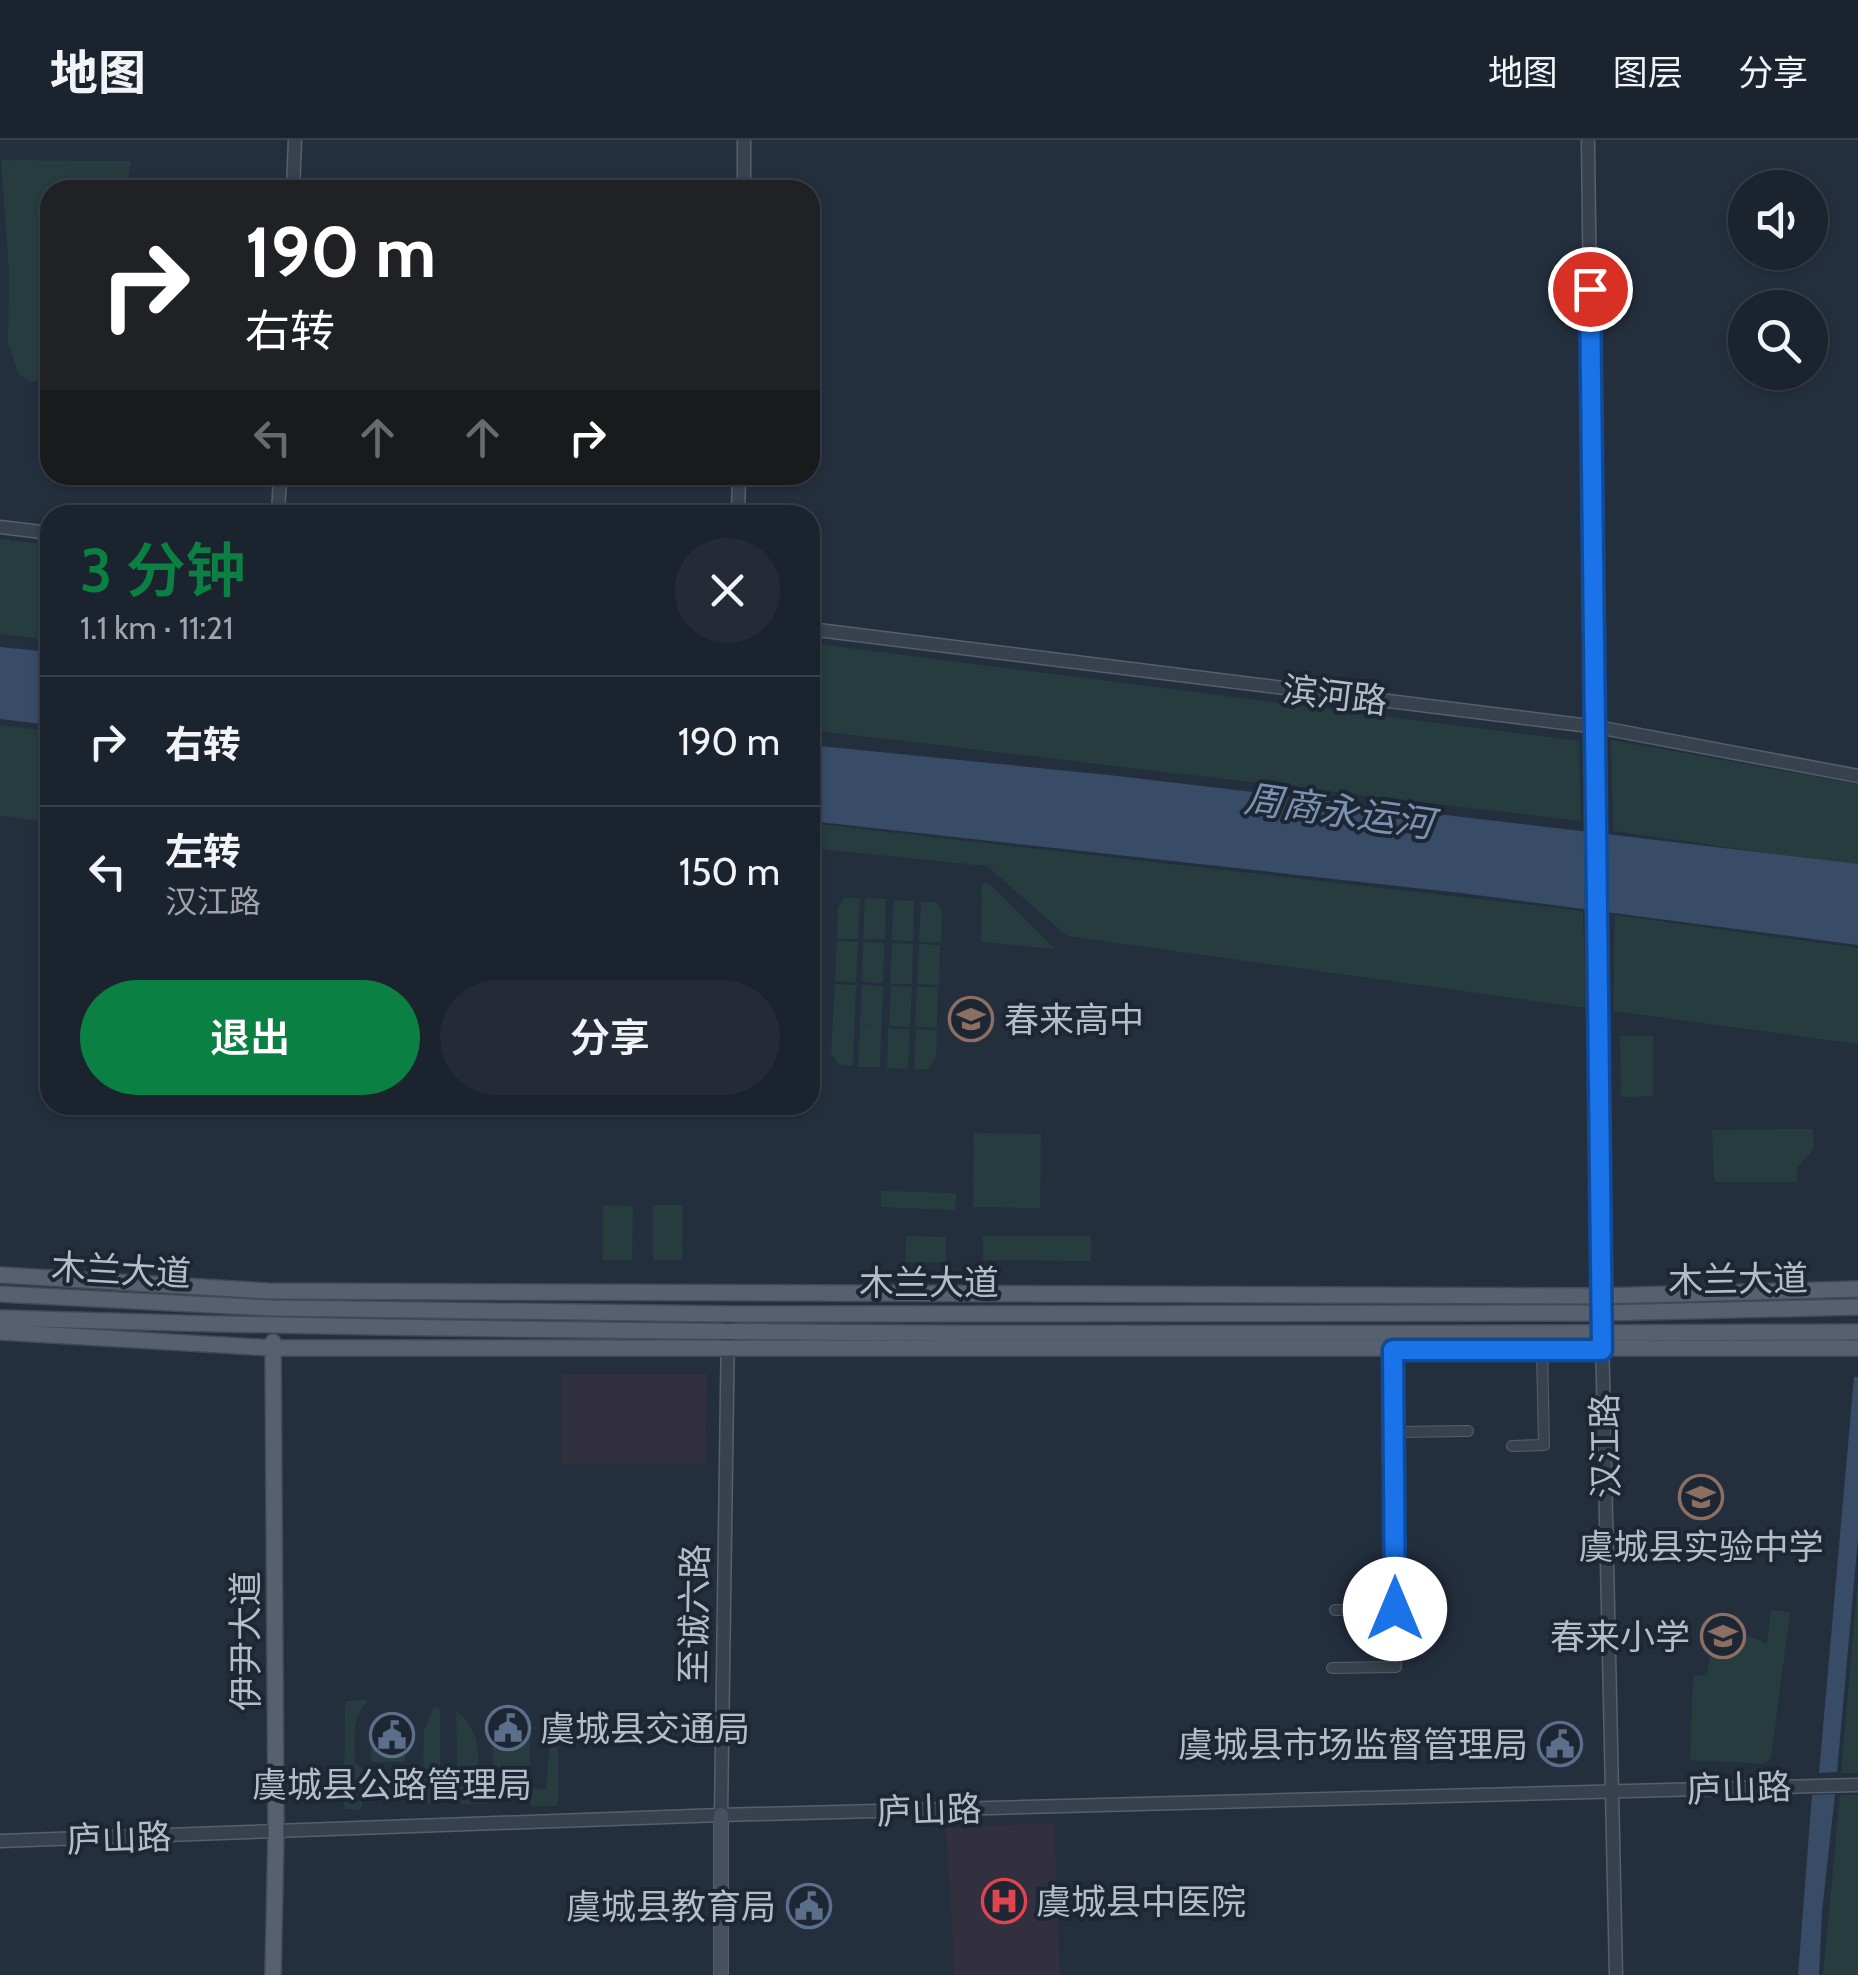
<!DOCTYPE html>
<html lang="zh">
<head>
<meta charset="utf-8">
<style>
  body { margin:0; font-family:Cabin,"Noto Sans SC",sans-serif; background:#242b36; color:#f1f3f6; height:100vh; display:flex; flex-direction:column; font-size:38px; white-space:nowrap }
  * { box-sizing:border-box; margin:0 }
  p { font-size:32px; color:#a0a4aa }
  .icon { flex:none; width:55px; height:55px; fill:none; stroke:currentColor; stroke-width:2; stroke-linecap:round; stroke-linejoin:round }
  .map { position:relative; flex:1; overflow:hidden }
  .side { position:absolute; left:40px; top:365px; width:780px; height:610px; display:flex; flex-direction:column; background:#1b232e; border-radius:30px; box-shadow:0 2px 8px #0004,0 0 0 2px #39404a }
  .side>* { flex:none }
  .banner { position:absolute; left:40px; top:40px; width:780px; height:305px; border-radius:30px; box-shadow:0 2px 8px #0004,0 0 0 2px #39404a; background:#202124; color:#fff; overflow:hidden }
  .fabs { position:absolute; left:1728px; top:30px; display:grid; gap:20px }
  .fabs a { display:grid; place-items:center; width:100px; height:100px; border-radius:50%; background:#1b232e; box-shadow:0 2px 8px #0004,0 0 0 2px #39404a; font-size:50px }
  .pin { position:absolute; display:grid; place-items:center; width:85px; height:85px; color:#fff; margin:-42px; border:5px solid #fff; border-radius:50%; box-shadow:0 2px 10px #0007 }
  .me { position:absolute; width:110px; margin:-55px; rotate:0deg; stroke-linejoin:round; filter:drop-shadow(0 0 8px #0008) }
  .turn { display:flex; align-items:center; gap:35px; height:210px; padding:0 40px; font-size:45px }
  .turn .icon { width:130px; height:130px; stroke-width:2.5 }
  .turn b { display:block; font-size:70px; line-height:85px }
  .lanes { display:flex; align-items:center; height:95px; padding:0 40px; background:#0003; justify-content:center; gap:50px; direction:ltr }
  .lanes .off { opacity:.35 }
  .round { display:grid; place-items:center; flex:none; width:105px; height:105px; border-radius:52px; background:#242b36 }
  .headline { display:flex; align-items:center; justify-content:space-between; height:170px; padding:0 40px }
  h1 { font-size:60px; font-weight:600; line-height:75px; color:#0b8043 }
  .button { display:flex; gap:20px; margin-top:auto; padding:20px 40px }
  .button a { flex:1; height:115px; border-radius:60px; background:#0b8043; color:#fff; font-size:40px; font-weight:600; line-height:115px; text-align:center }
  .button a+a { background:#242b36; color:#f1f3f6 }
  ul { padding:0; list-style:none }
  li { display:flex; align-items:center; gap:30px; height:130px; padding:0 40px; border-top:2px solid #39404a }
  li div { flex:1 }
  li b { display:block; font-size:38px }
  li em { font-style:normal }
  header { display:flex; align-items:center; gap:60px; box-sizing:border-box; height:140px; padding:0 50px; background:#1b232e; border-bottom:2px solid #39404a }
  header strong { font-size:48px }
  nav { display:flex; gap:55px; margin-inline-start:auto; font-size:35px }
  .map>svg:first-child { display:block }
  .medical { fill:#32303f }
  .green { fill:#263c3f }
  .water { fill:#394c67 }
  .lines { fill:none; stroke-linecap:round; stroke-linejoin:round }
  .minor-casing { stroke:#565f6c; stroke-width:12 }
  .tertiary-casing { stroke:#565f6c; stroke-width:15 }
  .secondary-casing { stroke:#565f6c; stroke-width:16 }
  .primary-casing { stroke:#414a57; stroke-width:18 }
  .minor { stroke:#38414e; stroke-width:10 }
  .tertiary { stroke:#38414e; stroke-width:12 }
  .secondary { stroke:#465061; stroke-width:14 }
  .primary { stroke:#56606e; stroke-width:15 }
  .route-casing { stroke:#114b97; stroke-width:25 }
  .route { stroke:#1a73e8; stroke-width:18 }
  .labels { text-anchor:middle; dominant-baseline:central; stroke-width:8; stroke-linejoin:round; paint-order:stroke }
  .street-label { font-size:35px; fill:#b4bcc9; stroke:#1d2633 }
  .poi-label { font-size:35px; fill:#b4bcc9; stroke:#1d2633; text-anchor:start }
  .water-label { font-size:38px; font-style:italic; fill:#7c92b1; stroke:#1d2633 }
</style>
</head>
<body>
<header>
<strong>地图</strong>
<nav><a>地图</a><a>图层</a><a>分享</a></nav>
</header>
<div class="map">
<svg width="1858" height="1835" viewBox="0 0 1858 1835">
  <rect width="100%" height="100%" fill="#242f3e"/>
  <g class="medical">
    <polygon points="561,1234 707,1234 705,1324 561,1324"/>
    <polygon points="1054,1683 1060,1835 955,1835 946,1688"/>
  </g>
  <g class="green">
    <polygon points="1,20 131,21 126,50 50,50 50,229 34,242 19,235 8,203 9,130"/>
    <polygon points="0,399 50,405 50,500 0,494"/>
    <polygon points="810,503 1579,601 1581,681 810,590"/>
    <polygon points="0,585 50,591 50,682 0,676"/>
    <polygon points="1611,600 1858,644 1858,726 1613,691"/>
    <polygon points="810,683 1583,771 1586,868 1067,796 987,726 810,708"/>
    <polygon points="986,743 994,748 1055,809 981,802 982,744"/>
    <polygon points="844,758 860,758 858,799 837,798 838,767"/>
    <polygon points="865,758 886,759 885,799 863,799"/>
    <polygon points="893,760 914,761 913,801 892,800"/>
    <polygon points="921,762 936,762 942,772 941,803 919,802"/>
    <polygon points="1615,775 1858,808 1858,904 1613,871"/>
    <polygon points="837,801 858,802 856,842 835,841"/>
    <polygon points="863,802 884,803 883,843 862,842"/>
    <polygon points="892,803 913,804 912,844 890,844"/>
    <polygon points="919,804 940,805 939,845 917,844"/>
    <polygon points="835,844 856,845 853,926 839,925 831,914"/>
    <polygon points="862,845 883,846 880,927 858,927 860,886 874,886 860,885"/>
    <polygon points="891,846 912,847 910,887 889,886"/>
    <polygon points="917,847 938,847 937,888 915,887"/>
    <polygon points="888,888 910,889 908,929 887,928"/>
    <polygon points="916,889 937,890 936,917 928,929 914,929"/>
    <polygon points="1620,896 1653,896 1653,956 1621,957"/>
    <polygon points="1813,989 1814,1009 1797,1028 1797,1042 1714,1042 1712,990"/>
    <polygon points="974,993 1041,994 1040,1068 973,1067"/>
    <polygon points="881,1051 956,1053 955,1070 881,1067"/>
    <polygon points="603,1065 633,1066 632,1120 603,1120"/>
    <polygon points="653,1065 683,1065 682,1120 653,1120"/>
    <polygon points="906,1096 946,1097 946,1122 905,1122"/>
    <polygon points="983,1096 1091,1096 1091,1121 983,1120"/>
    <polygon points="1858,1438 1858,1633 1841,1633"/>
    <path d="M1771,1470l19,2 -19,146 -7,6 -74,-4 3,-84 14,-1 4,-23 9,-13c18,-8 31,-4 47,5z"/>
    <path d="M366,1560l2,2c-18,15 -13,39 -13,61l17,13 3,9 -3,8 -9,6 -2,11 -17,-1 1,-108z"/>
    <polygon points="434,1567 440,1568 440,1664 420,1663 407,1645 412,1637 423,1633 424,1591"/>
    <path d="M456,1571c26,18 22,46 23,74l8,5 1,14h-30z"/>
    <polygon points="558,1584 558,1666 531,1666 527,1654 532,1648 546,1650 551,1588"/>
    <polygon points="372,1588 406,1588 405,1622 371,1622"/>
    <rect x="493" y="1597" width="37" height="37"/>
    <polygon points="1840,1655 1858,1655 1858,1835 1823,1835"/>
  </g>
  <g class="water">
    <polygon points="0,507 50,512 50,585 0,579"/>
    <polygon points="810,605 1109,635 1858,724 1858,805 1461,753 810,681"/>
    <polygon points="1854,1237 1858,1237 1858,1398 1837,1632 1819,1633"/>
    <polygon points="1835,1654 1822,1772 1819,1835 1798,1835 1812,1655"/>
  </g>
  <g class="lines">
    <defs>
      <g id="minor">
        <polyline points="1394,1292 1468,1291"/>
        <polyline points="1512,1306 1544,1305 1542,1210"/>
        <polyline points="1335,1470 1395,1469"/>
        <polyline points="1332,1528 1396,1527 1393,1210"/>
      </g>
      <g id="tertiary">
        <polyline points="1588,0 1602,1193 1616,1835"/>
        <polyline points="293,50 295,0"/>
        <polyline points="744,50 744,0"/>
        <polyline points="278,375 280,335"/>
        <polyline points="738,375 739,335"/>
        <polyline points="0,387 50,393"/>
        <polyline points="810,489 1597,587 1858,636"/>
        <polyline points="721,1675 728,1183"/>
        <polyline points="0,1701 721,1675 1858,1645"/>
      </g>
      <polyline id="secondary" points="721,1675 721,1835"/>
      <g id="primary">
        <polyline points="0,1135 267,1151 1601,1156 1858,1149"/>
        <polyline points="0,1154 272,1168 728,1174 1602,1173 1858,1167"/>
        <path d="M0,1178c619,19 1238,16 1858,14"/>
        <polyline points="0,1192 273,1208 1858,1208"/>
        <polyline points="273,1835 276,1693 273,1202"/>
      </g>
    </defs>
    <use href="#minor" class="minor-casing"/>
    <use href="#tertiary" class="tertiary-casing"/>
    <use href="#secondary" class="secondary-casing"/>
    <use href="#primary" class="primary-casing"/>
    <use href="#minor" class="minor"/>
    <use href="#tertiary" class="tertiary"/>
    <use href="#secondary" class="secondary"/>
    <use href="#primary" class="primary"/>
  </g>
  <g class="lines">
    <defs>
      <polyline id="route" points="1395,1469 1393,1210 1602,1210 1590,149"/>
    </defs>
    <use href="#route" class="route-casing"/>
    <use href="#route" class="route"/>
  </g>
  <defs>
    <symbol id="school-ring" viewBox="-11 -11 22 22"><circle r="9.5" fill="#1d2633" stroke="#8d6e63" stroke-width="1.5"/><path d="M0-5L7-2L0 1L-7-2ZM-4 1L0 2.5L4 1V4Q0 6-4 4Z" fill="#8d6e63"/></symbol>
    <symbol id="civic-ring" viewBox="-11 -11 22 22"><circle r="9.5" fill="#1d2633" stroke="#5c6f8a" stroke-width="1.5"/><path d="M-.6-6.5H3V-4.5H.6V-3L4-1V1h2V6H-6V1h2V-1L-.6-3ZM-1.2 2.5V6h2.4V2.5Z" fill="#5c6f8a"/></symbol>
    <symbol id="hospital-ring" viewBox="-11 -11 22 22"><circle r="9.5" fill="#1d2633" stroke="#e0444e" stroke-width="1.5"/><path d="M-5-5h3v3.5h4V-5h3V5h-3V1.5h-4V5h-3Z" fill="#e0444e"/></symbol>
  </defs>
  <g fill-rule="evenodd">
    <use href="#school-ring" x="946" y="854" width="50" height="50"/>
    <use href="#school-ring" x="1676" y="1332" width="50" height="50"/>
    <use href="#school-ring" x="1698" y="1471" width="50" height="50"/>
    <use href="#civic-ring" x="483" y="1563" width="50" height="50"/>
    <use href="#civic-ring" x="367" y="1570" width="50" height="50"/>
    <use href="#civic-ring" x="1535" y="1579" width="50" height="50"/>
    <use href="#hospital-ring" x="979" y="1736" width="50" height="50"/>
    <use href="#civic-ring" x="784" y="1741" width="50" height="50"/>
  </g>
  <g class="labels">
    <g class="street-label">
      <text transform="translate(1335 555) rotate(7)">滨河路</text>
      <text transform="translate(121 1130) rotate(3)">木兰大道</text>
      <text transform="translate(1738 1139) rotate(-1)">木兰大道</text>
      <text x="929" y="1142">木兰大道</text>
      <text transform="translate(1605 1306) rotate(-91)">汉江路</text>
      <text transform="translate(694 1474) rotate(-89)">至诚六路</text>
      <text transform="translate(245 1501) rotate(-90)">伊尹大道</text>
      <text transform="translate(1739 1648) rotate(-2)">庐山路</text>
      <text transform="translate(929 1670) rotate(-2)">庐山路</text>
      <text transform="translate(119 1698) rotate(-2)">庐山路</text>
    </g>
    <g class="poi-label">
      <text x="1004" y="879">春来高中</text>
      <text x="1701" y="1406" text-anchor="middle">虞城县实验中学</text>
      <text x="1690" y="1496" text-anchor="end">春来小学</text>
      <text x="540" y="1588">虞城县交通局</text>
      <text x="1528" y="1604" text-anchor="end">虞城县市场监督管理局</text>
      <text x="392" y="1644" text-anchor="middle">虞城县公路管理局</text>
      <text x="1036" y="1761">虞城县中医院</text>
      <text x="776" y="1766" text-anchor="end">虞城县教育局</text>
    </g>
    <g class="water-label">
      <text transform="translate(1339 671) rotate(8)">周商永运河</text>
    </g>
  </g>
</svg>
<div class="fabs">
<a><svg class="icon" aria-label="sound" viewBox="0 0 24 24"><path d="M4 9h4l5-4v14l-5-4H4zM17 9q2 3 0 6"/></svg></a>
<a><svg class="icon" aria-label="search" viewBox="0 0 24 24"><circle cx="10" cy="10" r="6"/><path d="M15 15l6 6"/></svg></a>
</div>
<div class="pin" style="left:1590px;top:149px;background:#d93025"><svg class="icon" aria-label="arrive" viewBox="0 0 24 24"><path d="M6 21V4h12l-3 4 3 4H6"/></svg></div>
<svg class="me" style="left:1395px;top:1469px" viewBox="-20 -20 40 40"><circle r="19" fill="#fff"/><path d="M0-13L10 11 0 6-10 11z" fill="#1a73e8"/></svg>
<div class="banner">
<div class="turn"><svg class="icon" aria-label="right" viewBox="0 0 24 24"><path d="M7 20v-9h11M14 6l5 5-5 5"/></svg><div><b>190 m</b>右转</div></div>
<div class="lanes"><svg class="icon off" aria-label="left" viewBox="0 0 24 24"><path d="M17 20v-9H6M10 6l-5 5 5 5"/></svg><svg class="icon off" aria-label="ahead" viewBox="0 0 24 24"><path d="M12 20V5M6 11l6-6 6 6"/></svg><svg class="icon off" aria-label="ahead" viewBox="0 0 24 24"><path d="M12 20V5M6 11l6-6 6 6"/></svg><svg class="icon" aria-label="right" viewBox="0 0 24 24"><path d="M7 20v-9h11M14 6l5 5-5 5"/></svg></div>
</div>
<section class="side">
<div class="headline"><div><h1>3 分钟</h1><p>1.1 km · 11:21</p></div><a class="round"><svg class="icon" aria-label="close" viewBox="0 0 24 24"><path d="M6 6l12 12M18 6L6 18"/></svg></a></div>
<ul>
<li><svg class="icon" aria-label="right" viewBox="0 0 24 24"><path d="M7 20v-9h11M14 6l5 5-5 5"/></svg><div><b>右转</b></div><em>190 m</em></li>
<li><svg class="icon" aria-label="left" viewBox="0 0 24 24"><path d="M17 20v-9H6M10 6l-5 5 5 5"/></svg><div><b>左转</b><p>汉江路</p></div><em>150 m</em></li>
</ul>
<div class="button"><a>退出</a><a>分享</a></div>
</section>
</div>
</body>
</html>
